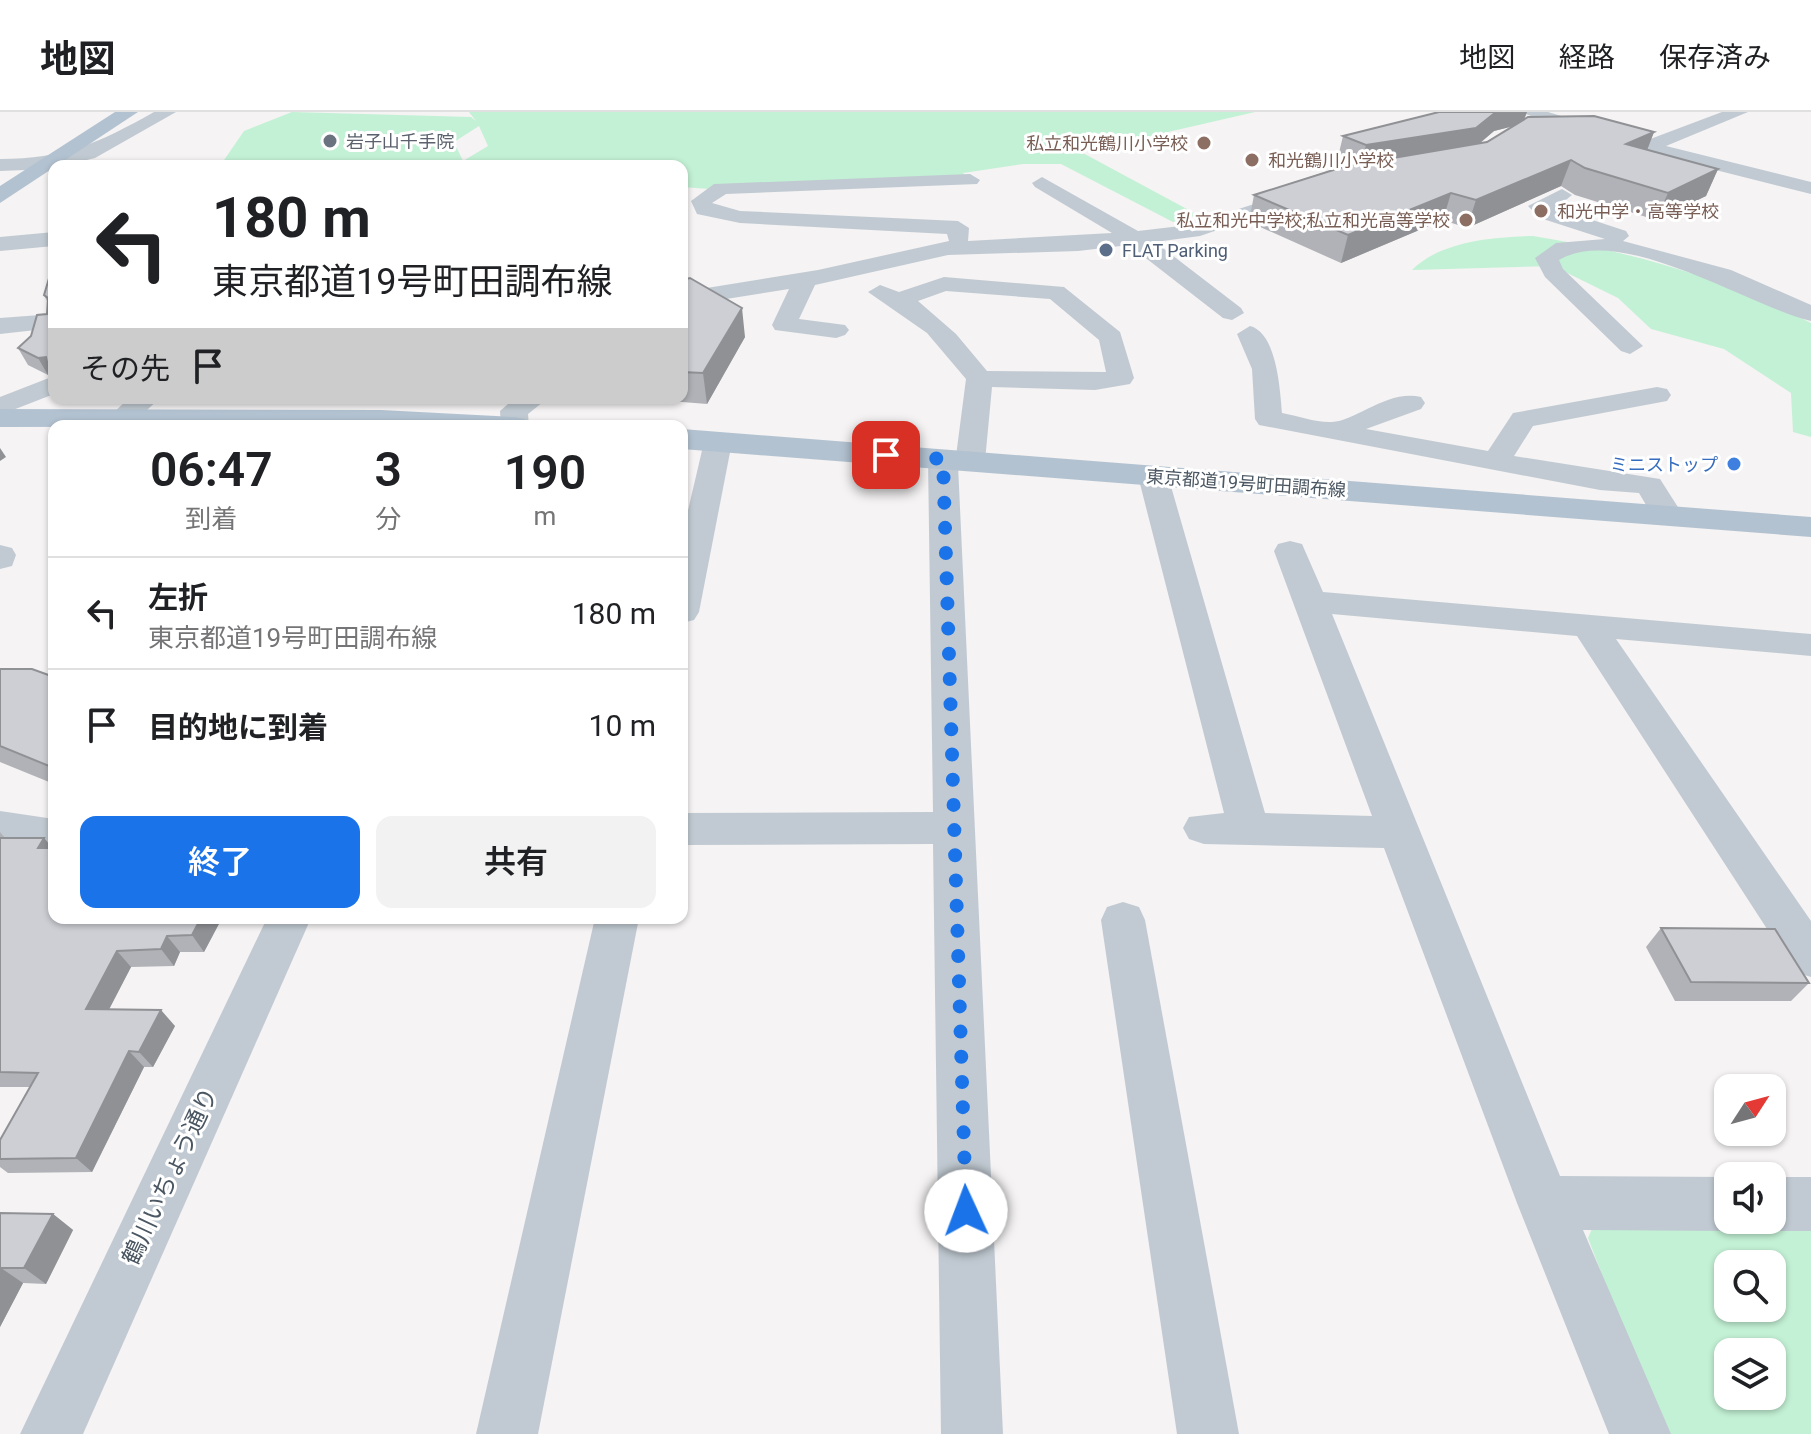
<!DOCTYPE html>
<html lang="ja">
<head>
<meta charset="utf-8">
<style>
  body { margin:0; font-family:Roboto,"Noto Sans JP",sans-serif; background:#f2f2f2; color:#202124; height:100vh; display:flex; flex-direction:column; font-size:30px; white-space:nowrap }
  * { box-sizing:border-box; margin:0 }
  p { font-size:26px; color:#757577 }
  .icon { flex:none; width:44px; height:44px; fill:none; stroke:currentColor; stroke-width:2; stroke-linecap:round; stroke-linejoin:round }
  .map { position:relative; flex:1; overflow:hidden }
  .drawer { position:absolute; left:48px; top:308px; width:640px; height:504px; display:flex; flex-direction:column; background:#fff; border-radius:16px; box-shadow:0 2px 6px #0004 }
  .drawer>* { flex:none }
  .guide { position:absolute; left:48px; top:48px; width:640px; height:244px; border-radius:16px; box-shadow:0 2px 6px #0004; background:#fff; color:#202124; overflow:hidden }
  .needle { width:52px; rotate:54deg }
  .tools { position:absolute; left:1714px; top:962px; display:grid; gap:16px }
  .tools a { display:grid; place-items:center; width:72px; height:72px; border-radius:16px; background:#fff; box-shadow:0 2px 6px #0004; font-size:40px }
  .pin { position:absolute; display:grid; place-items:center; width:68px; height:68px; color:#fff; margin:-34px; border-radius:16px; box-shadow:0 4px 12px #0006 }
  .me { position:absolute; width:88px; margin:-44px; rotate:358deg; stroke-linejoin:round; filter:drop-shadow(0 0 6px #0008) }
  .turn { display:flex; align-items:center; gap:28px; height:168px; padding:0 32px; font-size:36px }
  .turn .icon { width:104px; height:104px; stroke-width:2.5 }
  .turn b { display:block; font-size:56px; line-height:68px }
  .then { display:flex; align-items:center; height:76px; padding:0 32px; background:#0003; gap:16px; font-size:30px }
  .eta { display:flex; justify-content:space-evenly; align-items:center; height:136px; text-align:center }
  .eta b { font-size:48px; font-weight:600; line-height:56px }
  .button { display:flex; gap:16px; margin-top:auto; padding:16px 32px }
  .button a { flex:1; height:92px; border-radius:16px; background:#1a73e8; color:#fff; font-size:32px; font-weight:600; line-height:92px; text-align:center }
  .button a+a { background:#f2f2f2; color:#202124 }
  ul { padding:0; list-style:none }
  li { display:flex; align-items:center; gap:24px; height:112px; padding:0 32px; border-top:2px solid #e0e0e0 }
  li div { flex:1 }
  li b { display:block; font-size:30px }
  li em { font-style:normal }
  header { display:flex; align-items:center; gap:48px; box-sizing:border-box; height:112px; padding:0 40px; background:#fff; border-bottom:2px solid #e0e0e0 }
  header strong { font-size:38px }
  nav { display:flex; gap:44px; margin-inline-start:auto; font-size:28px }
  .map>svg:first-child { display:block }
  .green { fill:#c3f1d5; fill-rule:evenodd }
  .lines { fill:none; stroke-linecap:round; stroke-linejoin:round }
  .minor { fill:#c1cad2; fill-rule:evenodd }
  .major { fill:#b3c2d1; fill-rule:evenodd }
  .wall { fill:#b0b2b7; fill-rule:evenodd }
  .shaded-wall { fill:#909195 }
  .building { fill:#cdcfd5; stroke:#909195; stroke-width:2 }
  .route { stroke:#1a73e8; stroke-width:14; stroke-dasharray:0 25.2 }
  .worship-dot { fill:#6b7280; stroke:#fff; stroke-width:3 }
  .education-dot { fill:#8d6e63; stroke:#fff; stroke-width:3 }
  .service-dot { fill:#5c6f8a; stroke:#fff; stroke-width:3 }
  .shop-dot { fill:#3f7fe0; stroke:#fff; stroke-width:3 }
  .labels { text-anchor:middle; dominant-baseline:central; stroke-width:6; stroke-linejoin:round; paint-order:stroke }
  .far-worship-label { font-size:18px; fill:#5b616d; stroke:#fff; text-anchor:start }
  .far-education-label { font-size:18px; fill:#785e54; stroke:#fff; text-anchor:end }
  .far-service-label { font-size:18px; fill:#4e5e75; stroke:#fff; text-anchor:start }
  .far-shop-label { font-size:18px; fill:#366cbe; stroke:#fff; text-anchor:end }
  .far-street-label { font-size:18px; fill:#4a5661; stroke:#fff }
  .near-street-label { font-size:24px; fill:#4a5661; stroke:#fff }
</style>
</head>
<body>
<header>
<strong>地図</strong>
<nav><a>地図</a><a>経路</a><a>保存済み</a></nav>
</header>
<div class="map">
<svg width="1811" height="1322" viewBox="0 0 1811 1322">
  <rect width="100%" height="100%" fill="#f5f3f3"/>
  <g class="green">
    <path d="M292,0l179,5 5,4 -7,-9h786l-174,40 117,63 -25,7 -112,-58h-38l-60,9 7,7 -261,9 -27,-2v-21h-462l24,-35zM479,14l9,20 -25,15 -9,-19z"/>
    <path d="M1533,124c95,15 193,42 278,87v114l-18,-5 -2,-39 -67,-44 -73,-20 -33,-31 -65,-32 -141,4c29,-29 81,-33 121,-34z"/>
    <path d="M1597,1105l175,3 39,-3v217h-148l-75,-196zM1728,1152h44v44h-44zM1728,1240h44v44h-44z"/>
  </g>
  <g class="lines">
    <g class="minor">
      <path d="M154,0h22l-81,46 -45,11 -50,2v-12c64,0 99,-16 154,-47z"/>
      <polygon points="1521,0 1548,0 1645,29 1722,0 1748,0 1666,34 1811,70 1811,82 1585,25"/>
      <polygon points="970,62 980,68 977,72 726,82 712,91 740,99 958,109 969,116 968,129 1112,121 1035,75 1032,71 1042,65 1138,119 1189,113 1301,77 1311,83 1308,87 1200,124 1155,130 1241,196 1244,201 1232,208 1223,206 1129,133 1078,139 948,143 815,173 799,207 845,213 849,218 845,223 836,226 775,218 772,213 789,177 682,194 682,180 818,158 949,129 947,122 740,111 697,102 691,89 714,72"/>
      <path d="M1562,77l10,6 -16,13 70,23 3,5 -6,5 108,29 80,35v16c-63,-15 -189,-98 -252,-61l4,9 80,77 -13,8 -9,-3 -76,-74 -10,-19 21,-15 49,-4 -65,-21 -12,-12z"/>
      <polygon points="54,120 54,134 0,139 0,125"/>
      <path d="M944,165l120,10 56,45 14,46 -4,6 -35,6 -103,-3 -7,74 -5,6 -10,3 -12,-5 45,969h-62l-8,-590 -251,1v-32l251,-1 -5,-353 5,-6 10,-3 13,6 10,-77 -39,-46 -59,-41 12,-7 19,7zM946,179l104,8 49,41 7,32 -119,-1 -31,-37 -38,-33z"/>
      <polygon points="54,202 54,216 0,222 0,206"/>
      <path d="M1250,214c27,7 30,64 32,87 16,3 35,10 50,9 24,-1 56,-33 89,-25l4,6 -4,6 -55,20 122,22 25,-38 144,-26 10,2 4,6 -4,6 -134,25 -19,30 146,23 23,36 -5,7h-22l-17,-29 -39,-3 -341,-65 -4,-6 -3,-50 -15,-35z"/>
      <polygon points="54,264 54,282 0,303 0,285"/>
      <polygon points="129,286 160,286 133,311 113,311 109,305"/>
      <polygon points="515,286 548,286 528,302 529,314 501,314 500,299"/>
      <polygon points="718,321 728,324 732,330 699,500 694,508 682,511 682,424 704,330 708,324"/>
      <polygon points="1153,355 1164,358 1168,364 1265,701 1372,704 1274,439 1278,432 1290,429 1302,432 1323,480 1811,522 1811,544 1616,527 1811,809 1811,865 1795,860 1577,524 1332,502 1560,1064 1728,1065 1728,1108 1748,1108 1728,1119 1583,1118 1671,1322 1609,1322 1517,1091 1384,736 1204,732 1189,727 1183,716 1189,705 1224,701 1138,364 1142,358"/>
      <polygon points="0,433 12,436 16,443 12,454 0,457"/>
      <polygon points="0,699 54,707 54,739 0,731"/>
      <polygon points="1123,790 1139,795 1145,808 1239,1322 1177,1322 1101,808 1107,795"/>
      <polygon points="267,806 311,806 83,1322 20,1322"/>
      <polygon points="595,806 639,806 538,1322 476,1322"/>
      <polygon points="1772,1065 1811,1065 1811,1119 1772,1119 1753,1111 1752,1108 1772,1108"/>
    </g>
    <g class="major">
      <polygon points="115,0 138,0 0,91 0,74"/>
      <polygon points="0,297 381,298 514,305 525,307 530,314 0,315"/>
      <polygon points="682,317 1811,405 1811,425 682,337"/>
    </g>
  </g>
  <g class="wall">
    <path d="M1439,0h88l-3,8 130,12 -7,18 71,19 -12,27 -50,24 -81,-25 -14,-9 -94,42 -24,-8 -102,43 -92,-41 5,-27 93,-30 -10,-4 6,-25zM1513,14l-26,16 -8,2 15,-13z"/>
    <polygon points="54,153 54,262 48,263 28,253 18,236 31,224 47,202 48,191 44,183"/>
    <polygon points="682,168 745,225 707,292 633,286 682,286"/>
    <polygon points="0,557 54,565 54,672 0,650"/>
    <polygon points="0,720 5,726 44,726 53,736 222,806 204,840 180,840 174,854 131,855 109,897 175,914 153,955 144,955 92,1060 8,1061 0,1055 0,1028 30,975 0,975"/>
    <polygon points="1661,816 1809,871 1791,889 1675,889 1646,835"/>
    <polygon points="0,1101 53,1102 73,1118 46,1172 23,1171 0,1215"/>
  </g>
  <g class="shaded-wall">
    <polygon points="1496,0 1527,0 1522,12 1494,19 1468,41 1360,58 1366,33"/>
    <polygon points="1654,20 1644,46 1626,32"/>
    <polygon points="1571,48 1561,74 1467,116 1476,88"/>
    <polygon points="1718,57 1706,84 1656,108 1668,81"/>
    <polygon points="1451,81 1443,108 1341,151 1348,123"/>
    <polygon points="742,196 745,225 707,292 703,261"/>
    <polygon points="46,245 47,250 54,262 48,263 38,246"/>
    <polygon points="0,336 6,345 0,349"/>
    <polygon points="44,726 54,738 38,736"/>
    <polygon points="201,806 222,806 204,840 192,823"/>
    <polygon points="167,824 180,840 174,854 161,837"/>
    <polygon points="117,839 131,855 101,913 86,897"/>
    <polygon points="161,898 175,914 153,955 139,940"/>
    <polygon points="129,939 144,955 92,1060 76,1046"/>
    <polygon points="53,1102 73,1118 46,1172 24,1156"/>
    <polygon points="1,1156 23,1171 0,1215 0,1157"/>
  </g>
  <g class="building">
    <polygon points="1439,0 1496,0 1476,16 1366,33 1343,24"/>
    <polygon points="1594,4 1654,20 1626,32 1718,57 1668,81 1585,56 1571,48 1476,88 1451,81 1348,123 1254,83 1346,54 1487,30 1528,5"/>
    <polygon points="53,153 54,153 54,251 47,250 46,245 38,246 18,236 31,224 37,203 47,202 48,186 44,183"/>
    <polygon points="690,166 742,196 703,261 682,260 682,168"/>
    <polygon points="0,557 32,557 54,565 54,656 0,634"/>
    <polygon points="0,726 44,726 38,736 54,736 54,806 201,806 192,823 167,824 161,837 117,839 86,897 161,898 139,940 129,939 76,1046 0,1047 0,1028 38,961 0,960"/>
    <polygon points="1661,816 1775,817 1809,871 1691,870"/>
    <polygon points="0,1101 53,1102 24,1156 1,1156 0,1157"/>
  </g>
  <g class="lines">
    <polyline class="route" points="886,343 943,347 966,1099"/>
  </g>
  <circle class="worship-dot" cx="330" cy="29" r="8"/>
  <g class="education-dot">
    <circle cx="1204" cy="31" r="8"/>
    <circle cx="1252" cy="48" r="8"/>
    <circle cx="1541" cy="99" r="8"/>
    <circle cx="1466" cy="108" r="8"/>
  </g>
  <circle class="service-dot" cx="1106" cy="138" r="8"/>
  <circle class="shop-dot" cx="1734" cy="352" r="8"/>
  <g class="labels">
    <g class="far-worship-label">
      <text x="346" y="29">岩子山千手院</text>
    </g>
    <g class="far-education-label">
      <text x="1188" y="31">私立和光鶴川小学校</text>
      <text x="1268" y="48" text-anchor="start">和光鶴川小学校</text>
      <text x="1557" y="99" text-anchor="start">和光中学・高等学校</text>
      <text x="1450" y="108">私立和光中学校;私立和光高等学校</text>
    </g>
    <g class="far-service-label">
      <text x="1122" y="138">FLAT Parking</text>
    </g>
    <g class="far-shop-label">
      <text x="1718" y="352">ミニストップ</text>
    </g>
    <g class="far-street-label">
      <text transform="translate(1246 371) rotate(4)">東京都道19号町田調布線</text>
    </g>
    <g class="near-street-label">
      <text transform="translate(170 1064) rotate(-65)">鶴川いちょう通り</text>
    </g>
  </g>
</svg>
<div class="tools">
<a><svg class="needle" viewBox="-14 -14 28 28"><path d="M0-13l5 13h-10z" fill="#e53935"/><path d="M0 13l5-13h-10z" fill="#757577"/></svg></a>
<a><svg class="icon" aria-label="sound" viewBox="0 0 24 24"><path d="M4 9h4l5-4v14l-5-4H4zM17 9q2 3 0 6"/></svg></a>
<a><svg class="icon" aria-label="search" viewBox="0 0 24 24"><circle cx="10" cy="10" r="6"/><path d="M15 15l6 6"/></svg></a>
<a><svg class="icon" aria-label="layers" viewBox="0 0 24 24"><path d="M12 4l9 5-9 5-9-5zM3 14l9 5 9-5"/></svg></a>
</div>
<div class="pin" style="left:886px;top:343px;background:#d93025"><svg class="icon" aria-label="arrive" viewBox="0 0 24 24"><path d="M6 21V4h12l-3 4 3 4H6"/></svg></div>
<svg class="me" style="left:966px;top:1099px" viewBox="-20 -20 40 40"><circle r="19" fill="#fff"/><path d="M0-13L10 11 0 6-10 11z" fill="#1a73e8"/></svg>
<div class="guide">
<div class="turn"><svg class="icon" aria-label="left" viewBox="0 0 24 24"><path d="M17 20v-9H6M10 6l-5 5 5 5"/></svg><div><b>180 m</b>東京都道19号町田調布線</div></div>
<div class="then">その先<svg class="icon" aria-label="arrive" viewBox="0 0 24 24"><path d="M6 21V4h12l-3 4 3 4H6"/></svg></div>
</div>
<section class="drawer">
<div class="eta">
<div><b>06:47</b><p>到着</p></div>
<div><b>3</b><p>分</p></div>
<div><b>190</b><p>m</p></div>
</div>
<ul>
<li><svg class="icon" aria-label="left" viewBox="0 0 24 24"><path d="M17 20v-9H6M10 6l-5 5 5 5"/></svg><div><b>左折</b><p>東京都道19号町田調布線</p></div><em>180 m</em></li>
<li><svg class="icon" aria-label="arrive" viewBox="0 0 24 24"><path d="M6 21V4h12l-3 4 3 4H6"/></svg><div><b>目的地に到着</b></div><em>10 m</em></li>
</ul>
<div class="button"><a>終了</a><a>共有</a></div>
</section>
</div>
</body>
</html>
